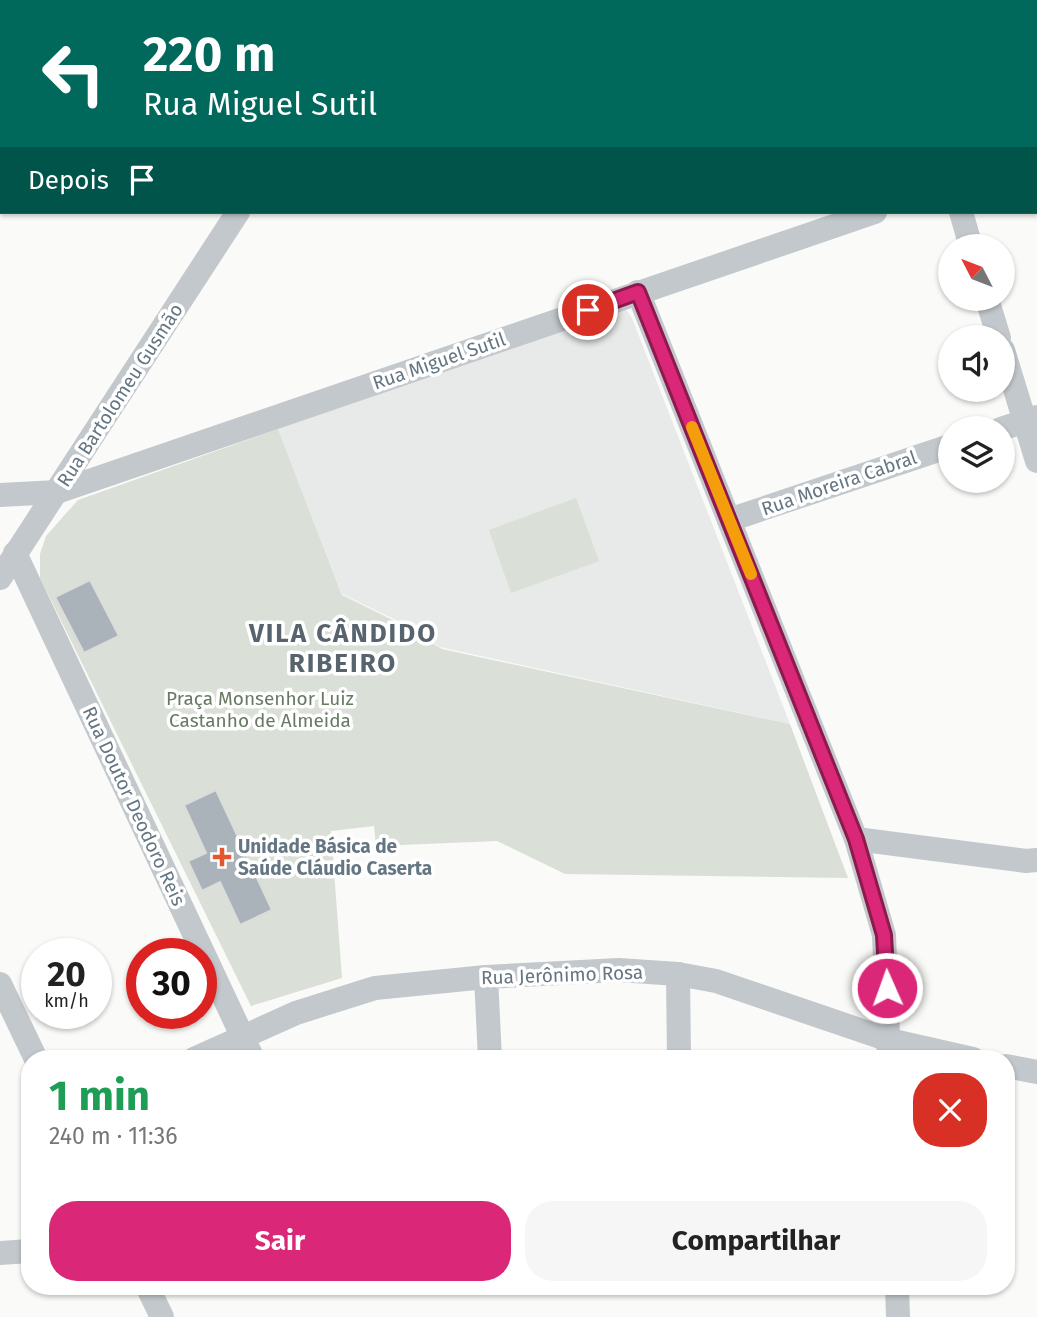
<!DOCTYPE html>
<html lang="pt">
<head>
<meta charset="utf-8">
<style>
  body { margin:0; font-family:"Fira Sans",sans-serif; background:#f6f6f6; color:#222; height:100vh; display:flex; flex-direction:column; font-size:26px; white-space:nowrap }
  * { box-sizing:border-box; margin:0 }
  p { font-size:23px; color:#767676 }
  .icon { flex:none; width:38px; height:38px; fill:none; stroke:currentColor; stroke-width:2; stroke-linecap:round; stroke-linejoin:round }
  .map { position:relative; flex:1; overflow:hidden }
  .sheet { position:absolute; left:21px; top:1050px; width:994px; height:245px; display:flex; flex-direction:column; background:#fff; border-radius:28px; box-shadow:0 2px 5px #0004 }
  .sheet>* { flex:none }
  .top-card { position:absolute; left:0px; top:0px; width:1038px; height:214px; box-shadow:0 2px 5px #0004; background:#00695c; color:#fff; overflow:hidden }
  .needle { width:46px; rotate:312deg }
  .buttons { position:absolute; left:938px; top:234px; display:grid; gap:14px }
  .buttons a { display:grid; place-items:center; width:77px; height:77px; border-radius:50%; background:#fff; box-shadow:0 2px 5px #0004; font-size:35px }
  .speed { position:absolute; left:21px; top:938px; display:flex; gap:14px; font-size:35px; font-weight:700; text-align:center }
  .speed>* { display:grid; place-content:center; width:91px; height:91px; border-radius:50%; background:#fff; box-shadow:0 2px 5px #0004; line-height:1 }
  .speed small { font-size:18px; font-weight:400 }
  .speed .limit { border:10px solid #d22; background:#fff; color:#111 }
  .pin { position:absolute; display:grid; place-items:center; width:60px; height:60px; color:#fff; margin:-30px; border:4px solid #fff; border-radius:50%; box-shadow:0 2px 7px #0007 }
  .me { position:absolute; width:77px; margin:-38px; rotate:358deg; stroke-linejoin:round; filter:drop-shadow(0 0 5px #0008) }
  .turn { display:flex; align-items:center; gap:24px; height:147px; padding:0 28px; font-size:32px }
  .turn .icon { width:91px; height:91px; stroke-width:2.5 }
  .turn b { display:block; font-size:49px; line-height:60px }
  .then { display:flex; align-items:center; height:66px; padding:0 28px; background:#0003; gap:14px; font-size:26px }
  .round { display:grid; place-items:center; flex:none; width:74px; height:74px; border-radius:28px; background:#f6f6f6 }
  .summary { display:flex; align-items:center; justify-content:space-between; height:119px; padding:0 28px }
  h1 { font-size:42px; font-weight:700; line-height:52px; color:#1e9e55 }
  .button { display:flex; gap:14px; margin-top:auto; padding:14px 28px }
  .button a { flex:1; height:80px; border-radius:28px; background:#db2777; color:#fff; font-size:28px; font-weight:700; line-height:80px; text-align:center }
  .button a+a { background:#f6f6f6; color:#222 }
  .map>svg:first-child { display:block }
  .built { fill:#e8e9e9 }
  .green { fill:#dadfd7 }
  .building { fill:#aab3b9; stroke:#dcdcda; stroke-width:2 }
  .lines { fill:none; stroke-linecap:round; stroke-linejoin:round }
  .minor { stroke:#c3c8cc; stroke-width:24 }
  .route-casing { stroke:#8e194d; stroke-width:18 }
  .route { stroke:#db2777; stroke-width:12 }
  .slow { stroke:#f59e0b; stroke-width:12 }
  .poi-dot { fill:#e4572e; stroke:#fff; stroke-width:2.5 }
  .labels { text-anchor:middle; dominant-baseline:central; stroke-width:7; stroke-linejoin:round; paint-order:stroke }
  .street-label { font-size:19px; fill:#657683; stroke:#fff }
  .park-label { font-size:19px; fill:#687a64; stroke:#fff }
  .poi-label { font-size:19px; font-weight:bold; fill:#657683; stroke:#fff; text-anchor:start }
  .district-label { font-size:26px; font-weight:bold; letter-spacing:2px; fill:#57646e; stroke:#fff }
</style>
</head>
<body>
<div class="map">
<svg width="1037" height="1317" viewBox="0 0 1037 1317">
  <rect width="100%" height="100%" fill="#fafaf8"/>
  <polygon class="built" points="625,308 632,318 790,724 440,647 400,622 342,594 278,429"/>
  <g class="green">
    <polygon points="278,429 342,595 401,624 442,649 790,724 848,878 565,874 497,841 376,846 374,826 331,831 342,978 251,1006 40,578 40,554 46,536 78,500"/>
    <polygon points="576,498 599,561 511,593 489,530"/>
  </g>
  <g class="building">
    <polygon points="90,580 119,636 84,653 55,597"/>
    <polygon points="216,790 272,910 240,925 220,882 202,891 188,861 206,853 184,805"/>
  </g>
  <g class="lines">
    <g class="minor">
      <polyline points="94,2 96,0"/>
      <polyline points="370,2 371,0"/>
      <polyline points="700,2 705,0"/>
      <polyline points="0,107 2,108"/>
      <polyline points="0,142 2,139"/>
      <polyline points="1036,156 1037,155"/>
      <polyline points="961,212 971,247"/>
      <polyline points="638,292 856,839 884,935 889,1059"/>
      <polyline points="987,299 999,338"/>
      <polyline points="1003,350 1037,461"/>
      <polyline points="1001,429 1037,417"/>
      <polyline points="0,495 57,492 875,212"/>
      <polyline points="729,520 950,446"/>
      <polyline points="15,553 253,1059"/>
      <polyline points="0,578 238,212"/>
      <polyline points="856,839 1026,861 1037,860"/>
      <polyline points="678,974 679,1059"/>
      <polyline points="486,977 490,1059"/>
      <polyline points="0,984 36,1059"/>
      <polyline points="194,1059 296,1013 375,988 486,977 619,970 678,974 716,981 889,1040 973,1059"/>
      <polyline points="1006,1066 1037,1072"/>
      <polyline points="0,1253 30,1251"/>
      <polyline points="147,1286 162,1317"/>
      <polyline points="897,1286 898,1317"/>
    </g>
  </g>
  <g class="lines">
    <defs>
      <polyline id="route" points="588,310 638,292 856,839 884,935 887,988"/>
    </defs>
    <use href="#route" class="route-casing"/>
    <use href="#route" class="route"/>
    <polyline class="slow" points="692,427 751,574"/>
  </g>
  <path class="poi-dot" d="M218.5 846.5h7v7h7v7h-7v7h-7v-7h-7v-7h7z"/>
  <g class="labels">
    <g class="street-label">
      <text transform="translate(439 361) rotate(-19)">Rua Miguel Sutil</text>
      <text transform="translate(120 395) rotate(-57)">Rua Bartolomeu Gusmão</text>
      <text transform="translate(839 483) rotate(-19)">Rua Moreira Cabral</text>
      <text transform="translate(134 806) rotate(65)">Rua Doutor Deodoro Reis</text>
      <text transform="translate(562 975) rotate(-2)">Rua Jerônimo Rosa</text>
    </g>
    <g class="park-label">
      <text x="260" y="698">Praça Monsenhor Luiz<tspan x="260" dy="22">Castanho de Almeida</tspan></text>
    </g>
    <g class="poi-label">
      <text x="238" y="846">Unidade Básica de<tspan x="238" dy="22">Saúde Cláudio Caserta</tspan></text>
    </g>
    <g class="district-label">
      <text x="343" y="633">VILA CÂNDIDO<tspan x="343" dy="30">RIBEIRO</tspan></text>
    </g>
  </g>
</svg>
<div class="buttons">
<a><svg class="needle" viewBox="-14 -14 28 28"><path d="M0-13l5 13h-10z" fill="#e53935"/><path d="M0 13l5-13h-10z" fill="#767676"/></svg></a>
<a><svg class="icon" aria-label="sound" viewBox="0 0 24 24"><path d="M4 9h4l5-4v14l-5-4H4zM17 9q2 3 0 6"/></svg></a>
<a><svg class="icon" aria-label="layers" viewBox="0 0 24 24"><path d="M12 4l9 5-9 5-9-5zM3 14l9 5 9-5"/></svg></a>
</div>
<div class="speed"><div>20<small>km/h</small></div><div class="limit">30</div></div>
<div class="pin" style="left:588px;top:310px;background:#d93025"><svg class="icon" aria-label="arrive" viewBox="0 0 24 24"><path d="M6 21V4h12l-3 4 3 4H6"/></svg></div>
<svg class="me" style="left:887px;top:988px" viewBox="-20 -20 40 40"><circle r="17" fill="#db2777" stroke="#fff" stroke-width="3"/><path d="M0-11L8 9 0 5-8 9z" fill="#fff"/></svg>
<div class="top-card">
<div class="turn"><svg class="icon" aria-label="left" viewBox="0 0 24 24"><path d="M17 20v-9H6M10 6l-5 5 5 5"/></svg><div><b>220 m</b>Rua Miguel Sutil</div></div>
<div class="then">Depois<svg class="icon" aria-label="arrive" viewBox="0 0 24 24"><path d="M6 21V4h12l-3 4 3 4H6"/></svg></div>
</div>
<section class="sheet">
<div class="summary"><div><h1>1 min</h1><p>240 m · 11:36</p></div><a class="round" style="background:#d93025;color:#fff"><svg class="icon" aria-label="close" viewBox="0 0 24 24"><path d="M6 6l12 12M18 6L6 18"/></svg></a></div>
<div class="button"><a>Sair</a><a>Compartilhar</a></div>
</section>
</div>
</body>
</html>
